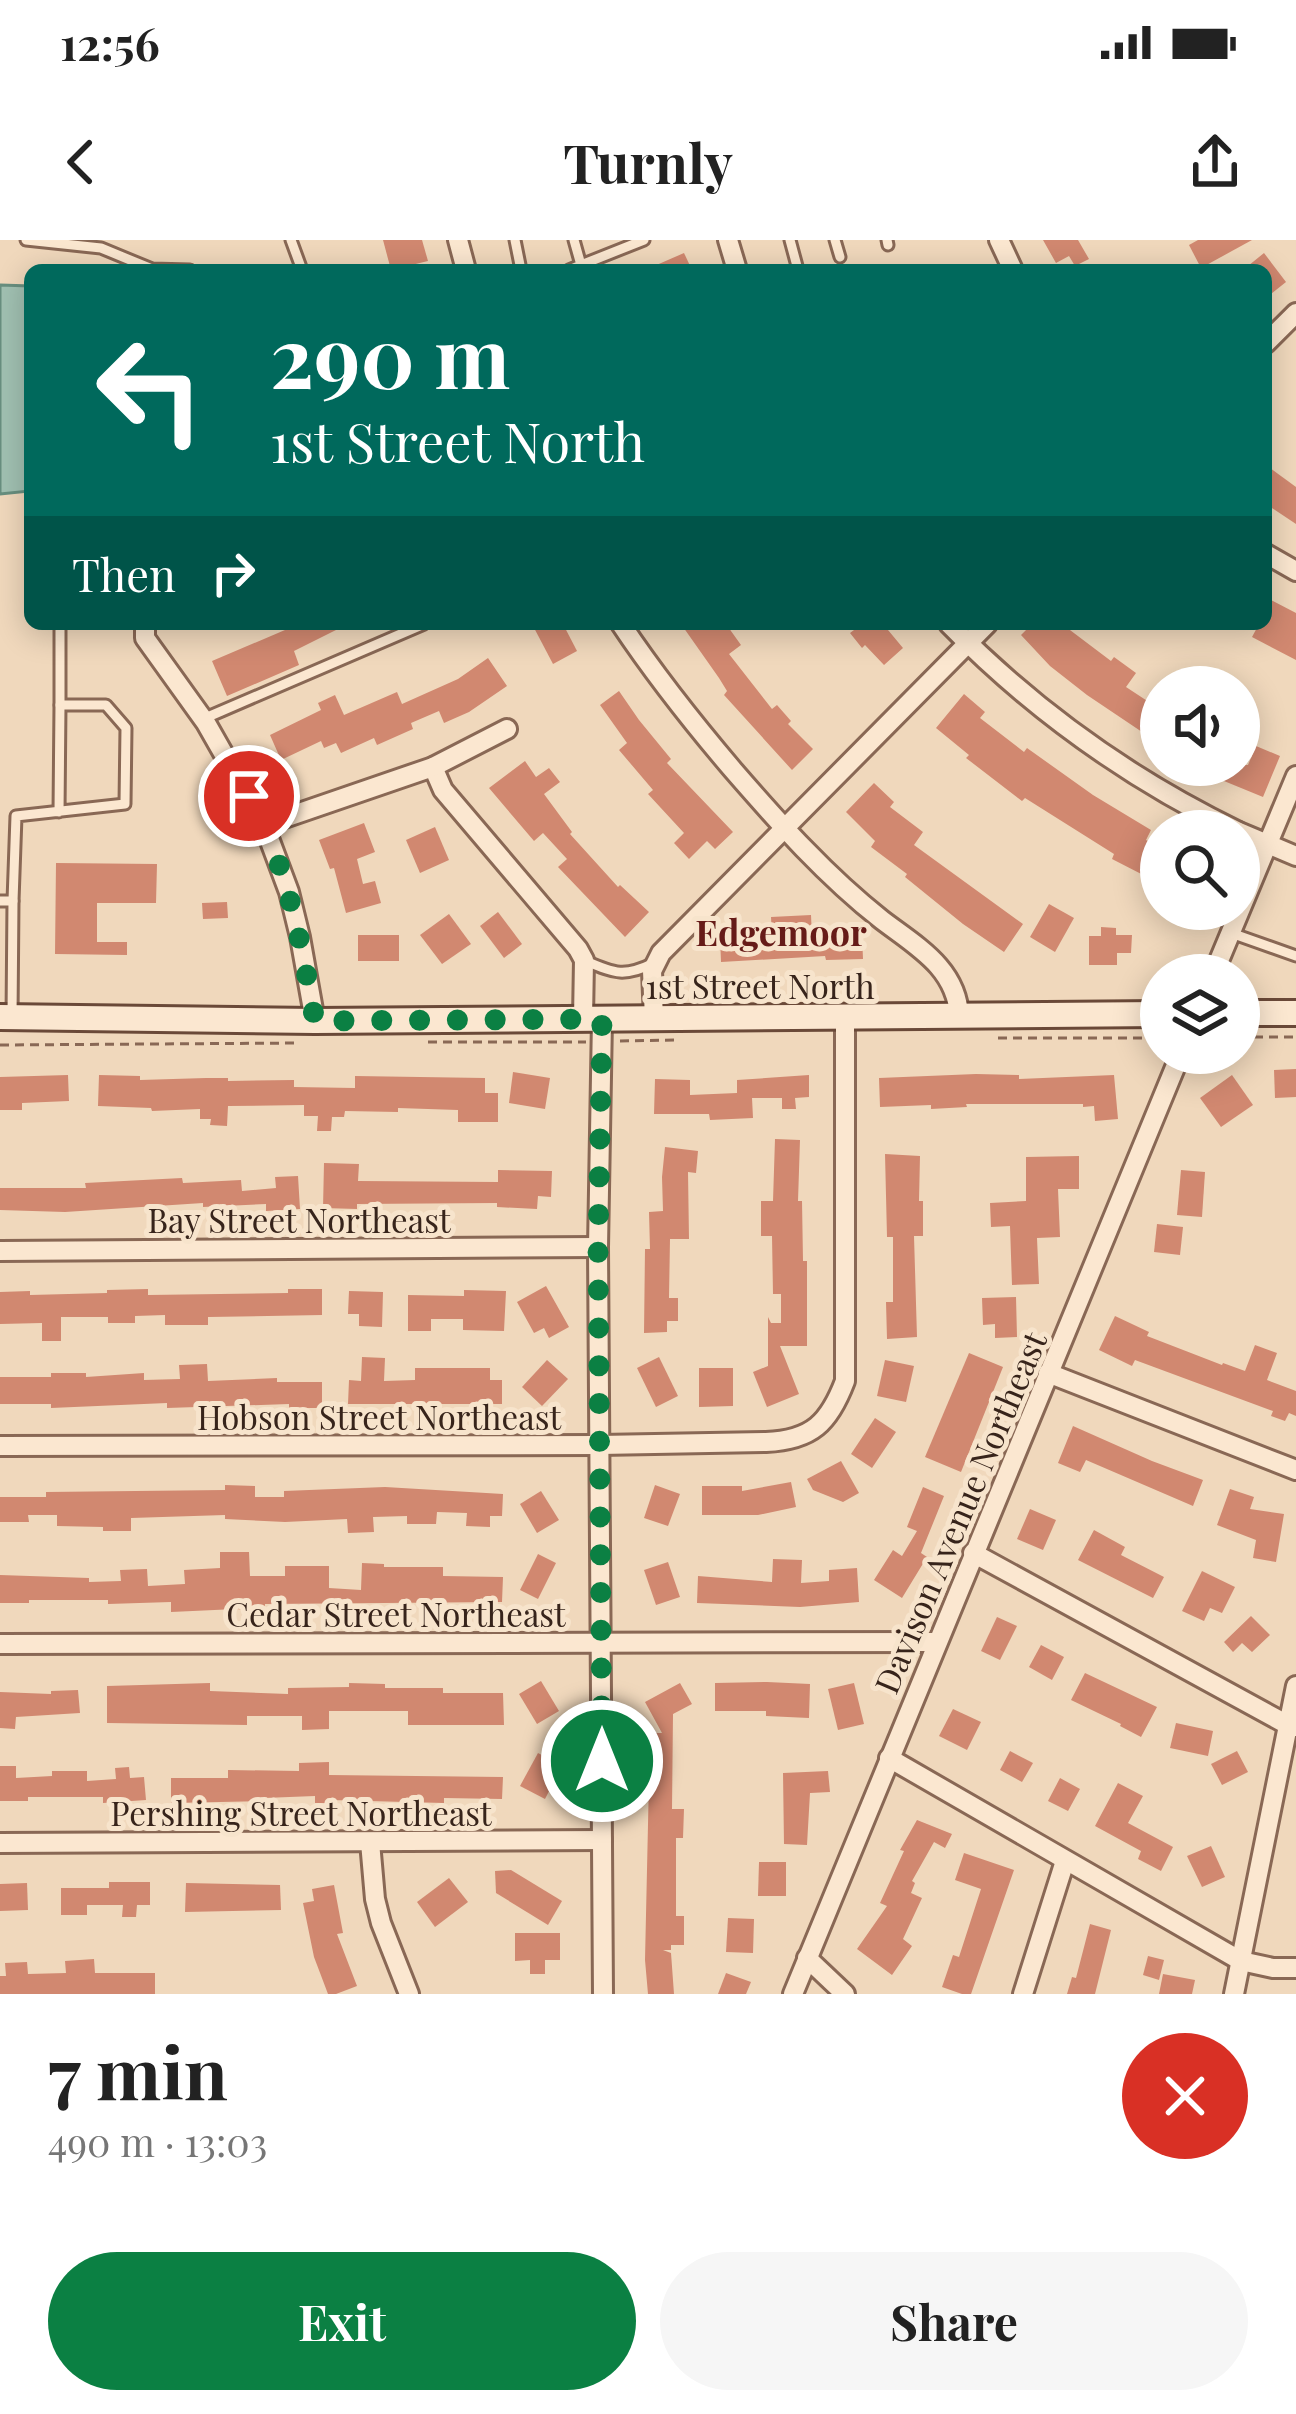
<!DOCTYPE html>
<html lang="en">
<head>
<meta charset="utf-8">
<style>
  body { margin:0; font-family:"Playfair Display",serif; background:#f6f6f6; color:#222; height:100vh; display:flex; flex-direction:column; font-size:45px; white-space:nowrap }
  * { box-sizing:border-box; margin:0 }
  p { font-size:39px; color:#767676 }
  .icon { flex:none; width:66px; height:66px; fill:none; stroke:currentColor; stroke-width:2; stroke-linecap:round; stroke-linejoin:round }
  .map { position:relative; height:1754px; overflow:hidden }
  .panel { display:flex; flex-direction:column; background:#fff; flex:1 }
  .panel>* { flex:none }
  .guide { position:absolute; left:24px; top:24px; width:1248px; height:366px; border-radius:18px; box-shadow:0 6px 30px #0003; background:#00695c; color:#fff; overflow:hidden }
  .buttons { position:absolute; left:1140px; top:426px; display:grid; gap:24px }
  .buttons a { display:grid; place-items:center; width:120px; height:120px; border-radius:50%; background:#fff; box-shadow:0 6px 30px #0003; font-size:60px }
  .pin { position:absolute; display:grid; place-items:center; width:102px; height:102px; color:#fff; margin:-51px; border:6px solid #fff; border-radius:50%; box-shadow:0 3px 12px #0007 }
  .me { position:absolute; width:132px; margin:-66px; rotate:0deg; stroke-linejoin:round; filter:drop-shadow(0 0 9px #0008) }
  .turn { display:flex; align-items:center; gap:42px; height:252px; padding:0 48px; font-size:54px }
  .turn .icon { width:156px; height:156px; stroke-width:2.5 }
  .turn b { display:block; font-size:84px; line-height:102px }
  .then { display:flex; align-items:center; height:114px; padding:0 48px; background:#0003; gap:24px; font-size:45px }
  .round { display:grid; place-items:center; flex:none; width:126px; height:126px; border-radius:63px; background:#f6f6f6 }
  .overview { display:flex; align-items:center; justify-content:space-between; height:204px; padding:0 48px }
  h1 { font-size:72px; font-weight:700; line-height:90px }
  .button { display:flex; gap:24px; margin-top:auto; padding:24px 48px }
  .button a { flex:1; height:138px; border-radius:72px; background:#0b8043; color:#fff; font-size:48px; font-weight:700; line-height:138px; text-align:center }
  .button a+a { background:#f6f6f6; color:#222 }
  .status { display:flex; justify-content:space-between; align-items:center; height:84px; padding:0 60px; background:#fff; direction:ltr }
  .status svg { height:33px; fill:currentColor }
  header { display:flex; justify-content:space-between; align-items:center; height:156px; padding:0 48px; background:#fff; font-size:54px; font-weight:700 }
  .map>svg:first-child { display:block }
  .water { fill:#a1c1b2; stroke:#688f7f; stroke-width:3 }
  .building { fill:#d18870 }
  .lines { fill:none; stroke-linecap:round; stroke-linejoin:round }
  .lane-casing { stroke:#896855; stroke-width:15 }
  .street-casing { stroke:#896855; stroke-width:24 }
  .secondary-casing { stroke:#6a4938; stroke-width:30 }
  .path { stroke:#896855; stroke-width:3; stroke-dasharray:9 6; stroke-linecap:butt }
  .lane { stroke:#fbe7d0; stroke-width:9 }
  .street { stroke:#fbe7d0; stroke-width:18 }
  .secondary { stroke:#fbe7d0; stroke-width:24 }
  .route { stroke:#0b8043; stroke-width:21; stroke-dasharray:0 37.8 }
  .labels { text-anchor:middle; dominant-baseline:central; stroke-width:10; stroke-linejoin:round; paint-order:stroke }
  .street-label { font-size:33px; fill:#37241b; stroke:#f7e4cc }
  .neighbourhood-label { font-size:36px; font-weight:bold; fill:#661b18; stroke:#f7e4cc }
</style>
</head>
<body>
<div class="status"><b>12:56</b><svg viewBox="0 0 49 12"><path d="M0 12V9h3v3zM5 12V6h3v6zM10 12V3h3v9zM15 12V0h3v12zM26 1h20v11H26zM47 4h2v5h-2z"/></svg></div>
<header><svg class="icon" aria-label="back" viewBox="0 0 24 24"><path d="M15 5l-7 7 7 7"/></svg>Turnly<svg class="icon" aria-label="share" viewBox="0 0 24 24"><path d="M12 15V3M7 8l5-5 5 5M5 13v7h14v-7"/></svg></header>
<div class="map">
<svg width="1296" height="1754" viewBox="0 0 1296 1754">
  <rect width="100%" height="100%" fill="#f0d8bc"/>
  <polygon class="water" points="0,45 30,46 30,251 0,254"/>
  <g class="building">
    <polygon points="383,0 422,0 428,21 391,30"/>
    <polygon points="1043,0 1078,0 1089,19 1075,26 1069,16 1056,23"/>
    <polygon points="1198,0 1252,0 1201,28 1189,5"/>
    <polygon points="684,13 692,30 645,30"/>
    <polygon points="1264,13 1286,42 1266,58 1266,30 1243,30"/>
    <polygon points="1266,225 1296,247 1296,284 1266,264"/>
    <polygon points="1271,360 1296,373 1296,420 1252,397 1259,384 1266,384 1266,370"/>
    <polygon points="299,384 348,384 294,411 299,425 227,456 212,421"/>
    <polygon points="532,384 563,384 577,411 553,424"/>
    <polygon points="681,384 726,384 741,405 729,414 772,469 777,465 791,481 788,484 813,509 792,530 724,455 727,451 719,438"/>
    <polygon points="862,384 883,384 903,408 884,425 865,405 862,408 850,393"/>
    <polygon points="1032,384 1062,384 1111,421 1114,417 1136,433 1126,447 1161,470 1161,476 1148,496 1087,455 1050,426 1021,395"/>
    <polygon points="488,418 507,446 469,472 444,483 439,471 411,483 413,489 377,505 374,498 341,513 336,503 324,508 321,501 281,520 270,495 321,470 318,463 335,455 344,475 397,452 402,464 458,439"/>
    <polygon points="619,451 639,480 671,519 667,523 733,592 715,609 707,601 689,619 674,603 684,593 648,554 653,550 619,510 627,503 600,465"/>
    <polygon points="964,454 985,472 980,478 1024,512 1027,508 1093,555 1151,590 1146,600 1161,608 1161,620 1151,639 1112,619 1114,614 1025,558 1022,561 966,518 969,515 936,488"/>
    <polygon points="1256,506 1280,516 1263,557 1224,541 1196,525 1248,525"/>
    <polygon points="525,521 536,537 549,528 560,542 544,554 572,592 570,594 618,647 620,645 649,672 625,697 558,627 567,619 543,593 534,601 489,548"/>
    <polygon points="874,543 894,562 890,567 923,592 914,605 1023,684 1004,712 963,684 905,637 907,634 871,607 875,601 846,572"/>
    <polygon points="364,583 375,612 357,619 363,644 375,641 381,663 346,673 334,628 330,629 319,600"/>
    <polygon points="435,587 449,620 420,633 406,600"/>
    <polygon points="56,623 157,624 156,663 97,663 97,702 127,702 127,715 55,714"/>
    <polygon points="227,662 228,678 203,679 202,663"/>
    <polygon points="1049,664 1074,678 1055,712 1030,697"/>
    <polygon points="1187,669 1214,669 1206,689 1182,680"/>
    <polygon points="498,672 522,704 504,718 480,686"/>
    <polygon points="449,674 471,704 442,724 420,695"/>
    <polygon points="811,675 812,697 862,695 863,719 826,720 825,716 721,722 720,697 772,695 771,677"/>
    <polygon points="1101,687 1116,688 1116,695 1132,695 1131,713 1117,713 1117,725 1089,725 1089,696 1101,696"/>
    <rect x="358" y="695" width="41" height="26"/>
    <polygon points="1296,829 1296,857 1275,858 1274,830"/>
    <polygon points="513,832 550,838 545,869 509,863"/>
    <polygon points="976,834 1019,835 1019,839 1114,835 1118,879 1095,881 1094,866 1083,867 1083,864 966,864 967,867 931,869 931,865 880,867 879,838"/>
    <polygon points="68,835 69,861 22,863 22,870 0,870 0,837"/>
    <polygon points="99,835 140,836 140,840 206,838 228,838 228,841 294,840 294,847 355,848 355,836 485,838 485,853 498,853 498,882 458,882 458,870 398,868 398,872 345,871 344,877 332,877 331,891 317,891 318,876 304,876 304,865 228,866 227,886 210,885 211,879 200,879 200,869 152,871 151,868 98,866"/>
    <polygon points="809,835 809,857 795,858 796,869 782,869 782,858 752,858 753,878 710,880 709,874 654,874 655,839 690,840 690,855 737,853 737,840"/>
    <polygon points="1232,835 1253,865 1221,887 1200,858"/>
    <polygon points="775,899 800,900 798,961 802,961 803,1021 807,1021 807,1106 780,1106 799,1154 767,1167 753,1132 768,1126 768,1077 771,1083 781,1083 781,1054 773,1054 772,996 761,996 761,961 773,961"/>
    <polygon points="665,907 698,911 696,933 688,932 689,999 670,999 669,1058 678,1058 678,1081 667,1081 667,1092 644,1093 645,1009 650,1009 649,972 663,971 662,937"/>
    <polygon points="885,914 920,916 919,961 923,961 923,996 914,996 917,1097 887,1099 886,1062 893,1062 893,997 887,997"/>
    <polygon points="1079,916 1079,949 1058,949 1060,997 1037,998 1039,1044 1012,1045 1010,986 991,987 990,963 1026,961 1026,917"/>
    <polygon points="324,923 359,924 358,941 498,942 498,930 552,931 551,957 538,956 537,969 497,967 497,963 357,964 357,969 323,968"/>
    <polygon points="1181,930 1205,932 1202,977 1177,975"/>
    <polygon points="298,936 300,969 266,971 266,964 203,967 203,963 65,972 0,970 0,948 86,948 85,943 182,938 183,943 241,940 242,951 276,948 275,937"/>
    <polygon points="1157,984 1183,987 1180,1015 1154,1012"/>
    <polygon points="546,1046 569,1087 549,1098 544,1088 534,1093 517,1062"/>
    <polygon points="148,1049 148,1055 288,1053 288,1049 322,1049 322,1075 208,1077 208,1085 165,1085 165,1075 135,1076 135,1083 108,1083 108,1077 61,1077 61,1101 42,1101 42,1083 0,1084 0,1052 30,1051 30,1055 107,1053 107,1050"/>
    <polygon points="464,1050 506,1051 504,1091 463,1090 463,1079 431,1079 431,1091 408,1091 408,1055 464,1056"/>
    <polygon points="349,1051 383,1052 382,1087 359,1086 359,1074 348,1074"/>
    <polygon points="1016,1057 1017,1097 995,1098 995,1084 983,1085 982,1058"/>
    <polygon points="1115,1076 1149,1092 1147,1096 1222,1125 1223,1123 1245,1131 1255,1105 1277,1113 1267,1140 1296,1151 1296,1176 1289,1173 1285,1181 1271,1176 1273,1171 1135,1120 1132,1126 1099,1110"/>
    <polygon points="969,1113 1003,1127 961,1232 925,1217"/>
    <polygon points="362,1117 385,1118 384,1141 415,1140 415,1128 490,1128 490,1140 502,1140 502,1164 348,1164 349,1140 361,1141"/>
    <polygon points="659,1117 678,1156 656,1167 637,1128"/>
    <polygon points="547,1120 568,1139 542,1166 522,1147"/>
    <polygon points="885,1120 914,1126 906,1162 877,1156"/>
    <polygon points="207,1124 208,1141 277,1138 277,1142 322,1142 322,1168 289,1168 289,1164 167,1168 167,1163 51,1168 51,1164 0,1164 0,1137 51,1137 51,1133 86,1133 86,1137 144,1133 144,1140 180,1139 179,1125"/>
    <polygon points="699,1128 733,1128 733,1166 699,1167"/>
    <polygon points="875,1178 896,1192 872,1228 851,1214"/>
    <polygon points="1073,1186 1152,1221 1203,1240 1193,1266 1086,1220 1080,1232 1058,1223"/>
    <polygon points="841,1221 859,1253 843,1262 813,1250 807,1239"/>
    <polygon points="791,1242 796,1267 758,1275 702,1275 702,1246 742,1246 742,1251"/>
    <polygon points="225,1245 255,1246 255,1257 284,1257 284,1251 385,1247 503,1254 502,1276 490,1276 490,1287 466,1286 467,1273 437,1272 436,1284 407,1284 407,1276 373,1277 374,1292 348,1293 347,1279 285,1282 225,1279 225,1275 131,1278 131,1291 103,1291 103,1287 57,1286 57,1275 28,1275 29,1282 0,1282 0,1257 46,1257 46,1252 225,1250"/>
    <polygon points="655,1245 680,1254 668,1286 644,1278"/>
    <polygon points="923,1247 944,1256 921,1313 927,1317 902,1358 874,1340 893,1310 902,1316 917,1291 907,1287"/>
    <polygon points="1230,1249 1254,1257 1250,1269 1284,1274 1276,1322 1253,1318 1256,1300 1217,1285"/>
    <polygon points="541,1251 559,1280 537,1293 520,1264"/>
    <polygon points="1030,1269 1056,1280 1043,1310 1017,1299"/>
    <polygon points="1094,1290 1125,1307 1121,1315 1164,1337 1153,1358 1078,1320"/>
    <polygon points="220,1312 249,1312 250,1336 285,1336 285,1326 329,1326 329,1348 361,1350 362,1323 384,1324 384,1327 443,1327 443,1336 503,1337 502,1362 265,1364 265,1371 236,1369 171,1372 171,1362 108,1364 108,1360 29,1360 29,1363 0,1363 0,1335 89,1338 89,1342 121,1341 120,1330 147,1329 148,1346 185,1344 184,1330 220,1328"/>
    <polygon points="538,1314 556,1323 538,1359 520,1350"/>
    <polygon points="773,1319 802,1320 801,1343 829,1341 829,1330 857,1328 859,1362 800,1367 697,1363 698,1336 772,1342"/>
    <polygon points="668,1322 680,1357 656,1365 644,1330"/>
    <polygon points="1202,1331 1235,1347 1222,1373 1210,1368 1204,1381 1182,1371"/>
    <polygon points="1251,1376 1270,1395 1252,1412 1242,1403 1233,1412 1224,1402"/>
    <polygon points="997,1377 1017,1386 1000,1420 981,1411"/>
    <polygon points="1041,1405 1064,1417 1052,1440 1029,1427"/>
    <polygon points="1085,1433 1157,1467 1141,1497 1120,1486 1121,1484 1071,1460"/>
    <polygon points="541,1441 559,1471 537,1484 519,1454"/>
    <polygon points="767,1442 810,1444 809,1478 766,1476 766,1471 715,1471 715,1443"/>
    <polygon points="210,1443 210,1451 288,1454 288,1448 349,1447 349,1443 385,1444 385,1448 443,1448 443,1453 503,1453 504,1485 408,1485 408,1471 329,1471 329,1489 302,1490 302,1476 247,1476 247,1485 107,1483 107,1446"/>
    <polygon points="680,1443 692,1464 673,1474 672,1569 684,1569 683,1598 676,1598 676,1676 684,1676 684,1705 671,1705 671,1710 663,1710 671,1713 674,1754 648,1754 645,1720 649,1539 647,1493 662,1493 645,1462"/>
    <polygon points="854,1443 864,1484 838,1490 828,1449"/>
    <polygon points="78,1450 80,1473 16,1477 15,1489 0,1488 0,1452 51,1454 51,1451"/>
    <polygon points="953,1469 981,1482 967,1510 939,1496"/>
    <polygon points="1176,1483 1213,1491 1208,1516 1170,1508"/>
    <polygon points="1010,1511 1033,1523 1022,1542 1000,1530"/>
    <polygon points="1237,1511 1248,1532 1222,1545 1211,1524"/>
    <polygon points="538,1513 562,1526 545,1559 520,1546"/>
    <polygon points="329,1522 329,1535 503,1537 502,1559 444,1558 444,1563 330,1560 330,1563 315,1563 315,1556 264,1558 264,1561 171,1563 171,1538 228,1538 228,1530 299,1531 299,1523"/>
    <polygon points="0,1526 16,1526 16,1538 52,1536 52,1531 87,1531 87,1541 116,1539 115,1528 129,1527 130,1538 144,1537 146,1560 103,1563 103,1557 28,1557 28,1561 0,1561"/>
    <polygon points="828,1531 830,1552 810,1553 807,1605 784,1604 783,1533"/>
    <polygon points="1060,1538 1080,1549 1068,1571 1048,1561"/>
    <polygon points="1118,1543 1143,1556 1128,1583 1173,1607 1161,1631 1138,1619 1141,1611 1095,1586"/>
    <polygon points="917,1580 952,1594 945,1608 934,1602 912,1641 915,1643 911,1653 922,1658 903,1699 912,1706 892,1735 857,1709 887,1666 880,1663 904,1611 900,1610"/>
    <polygon points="1211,1606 1225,1637 1202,1647 1187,1616"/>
    <polygon points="964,1613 1014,1630 971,1754 962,1754 942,1747 953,1715 959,1717 981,1649 955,1640"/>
    <polygon points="759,1622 786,1622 786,1656 758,1656"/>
    <polygon points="511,1630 562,1661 548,1685 496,1653 495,1631"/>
    <polygon points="449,1638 468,1662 435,1687 417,1662"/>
    <polygon points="109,1642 150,1642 150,1665 137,1665 136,1677 122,1677 123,1665 87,1665 87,1675 61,1675 61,1648 109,1648"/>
    <polygon points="27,1643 28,1670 0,1671 0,1644"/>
    <polygon points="186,1643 280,1645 281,1670 185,1672"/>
    <polygon points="334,1645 343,1693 337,1694 357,1746 336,1754 328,1754 314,1717 303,1663 314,1661 312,1649"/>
    <polygon points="728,1678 754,1679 753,1713 726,1712"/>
    <polygon points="1090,1684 1111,1690 1095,1754 1067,1754 1072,1737 1076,1738"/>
    <polygon points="515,1693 560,1693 560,1720 545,1720 545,1734 530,1734 530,1720 515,1721"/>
    <polygon points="1148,1716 1164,1720 1159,1740 1143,1735"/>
    <polygon points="94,1719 95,1733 155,1733 155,1754 0,1754 0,1736 6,1736 5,1723 27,1722 28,1734 66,1733 65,1721"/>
    <polygon points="726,1733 751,1742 746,1754 718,1754"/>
    <polygon points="1163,1734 1195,1740 1192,1754 1159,1754"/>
  </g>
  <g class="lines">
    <defs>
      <g id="lane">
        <polyline points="26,0 101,8 152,29 190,30"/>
        <polyline points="291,0 302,30"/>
        <polyline points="515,0 521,30"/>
        <polyline points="790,0 797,26"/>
        <polyline points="835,0 840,17"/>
        <polyline points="887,0 888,5"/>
        <polyline points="581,25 644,0"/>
        <polyline points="569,30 581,25 574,0"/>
        <polyline points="60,465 60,384"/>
        <polyline points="203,479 424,384"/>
        <polyline points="0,661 13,661 12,777"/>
        <polyline points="13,661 16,576 125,564 126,488 106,465 60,465 59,572"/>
        <polyline points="1231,693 1296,716"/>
        <path d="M586,721c29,13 39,16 68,2"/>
      </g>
      <g id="street">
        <polyline points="458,0 466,30"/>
        <polyline points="728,0 737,30"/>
        <polyline points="999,0 1013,30"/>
        <polyline points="1266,103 1296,73"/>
        <polyline points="1266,314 1296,331"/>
        <polyline points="145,384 145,398 206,483 264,585 289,652 300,697 315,781"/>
        <path d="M621,384c34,51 72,99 112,146 46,53 93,106 149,150 34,26 75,48 77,96"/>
        <path d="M949,384c84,86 181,155 288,207"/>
        <polyline points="433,527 443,550 578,709 584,720 583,779"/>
        <polyline points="264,585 433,527 507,489"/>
        <polyline points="1239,592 1296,616"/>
        <polyline points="1213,735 1296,536"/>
        <polyline points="602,779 598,1007 603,1754"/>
        <polyline points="654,779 652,731 661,713 987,384"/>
        <polyline points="0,1011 598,1007"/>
        <polyline points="1048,1133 1296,1230"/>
        <path d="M0,1206l600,-1 166,-3c46,-2 63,-19 79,-61v-363"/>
        <polyline points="973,1313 1288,1485 1296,1487"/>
        <polyline points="0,1404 937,1402"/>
        <polyline points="889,1518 1241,1721 1273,1728 1296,1728"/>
        <polyline points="370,1602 375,1659 381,1683 409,1754"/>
        <polyline points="0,1603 602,1600"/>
        <polyline points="807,1718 845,1754"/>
        <polyline points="793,1754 1181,813"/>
        <polyline points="1023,1754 1065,1621"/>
        <polyline points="1234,1754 1296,1446"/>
      </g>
      <g id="secondary">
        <polyline points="1239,773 1296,773"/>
        <polyline points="0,777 315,781 1161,774"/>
      </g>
    </defs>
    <use href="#lane" class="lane-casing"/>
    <use href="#street" class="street-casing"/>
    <use href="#secondary" class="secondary-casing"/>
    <g class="path">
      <polyline points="1239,797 1296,797"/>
      <polyline points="998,798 1161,798"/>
      <polyline points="620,801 676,800"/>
      <polyline points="428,802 586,802"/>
      <polyline points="0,805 298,803"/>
    </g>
    <use href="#lane" class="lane"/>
    <use href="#street" class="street"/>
    <use href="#secondary" class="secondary"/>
  </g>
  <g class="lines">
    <path class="route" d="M249,556c39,70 52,147 66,225l287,-2 -4,228 4,514"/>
  </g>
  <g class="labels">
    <g class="street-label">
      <text x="760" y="745">1st Street North</text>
      <text x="299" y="979">Bay Street Northeast</text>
      <text x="379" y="1176">Hobson Street Northeast</text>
      <text transform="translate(959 1272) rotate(-67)">Davison Avenue Northeast</text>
      <text x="396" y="1373">Cedar Street Northeast</text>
      <text x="301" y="1572">Pershing Street Northeast</text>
    </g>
    <g class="neighbourhood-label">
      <text x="781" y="691">Edgemoor</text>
    </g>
  </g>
</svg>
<div class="buttons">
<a><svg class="icon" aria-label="sound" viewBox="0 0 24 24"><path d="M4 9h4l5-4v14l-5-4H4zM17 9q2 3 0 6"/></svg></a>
<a><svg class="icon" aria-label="search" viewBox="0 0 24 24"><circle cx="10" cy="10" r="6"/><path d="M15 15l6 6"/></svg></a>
<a><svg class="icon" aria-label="layers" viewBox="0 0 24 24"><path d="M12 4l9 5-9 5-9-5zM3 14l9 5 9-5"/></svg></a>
</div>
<div class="pin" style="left:249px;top:556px;background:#d93025"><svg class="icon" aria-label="arrive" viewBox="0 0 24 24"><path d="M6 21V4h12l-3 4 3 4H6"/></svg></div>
<svg class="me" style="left:602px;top:1521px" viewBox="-20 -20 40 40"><circle r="17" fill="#0b8043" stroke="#fff" stroke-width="3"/><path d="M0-11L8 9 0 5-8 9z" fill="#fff"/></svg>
<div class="guide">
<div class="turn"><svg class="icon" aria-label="left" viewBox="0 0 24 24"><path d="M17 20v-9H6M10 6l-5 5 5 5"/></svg><div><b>290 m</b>1st Street North</div></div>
<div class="then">Then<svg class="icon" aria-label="right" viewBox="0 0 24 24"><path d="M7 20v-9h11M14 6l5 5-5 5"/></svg></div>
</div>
</div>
<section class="panel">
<div class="overview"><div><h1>7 min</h1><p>490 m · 13:03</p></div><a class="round" style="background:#d93025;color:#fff"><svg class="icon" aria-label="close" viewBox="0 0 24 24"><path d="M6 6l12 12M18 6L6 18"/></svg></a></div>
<div class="button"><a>Exit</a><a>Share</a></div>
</section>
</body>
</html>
